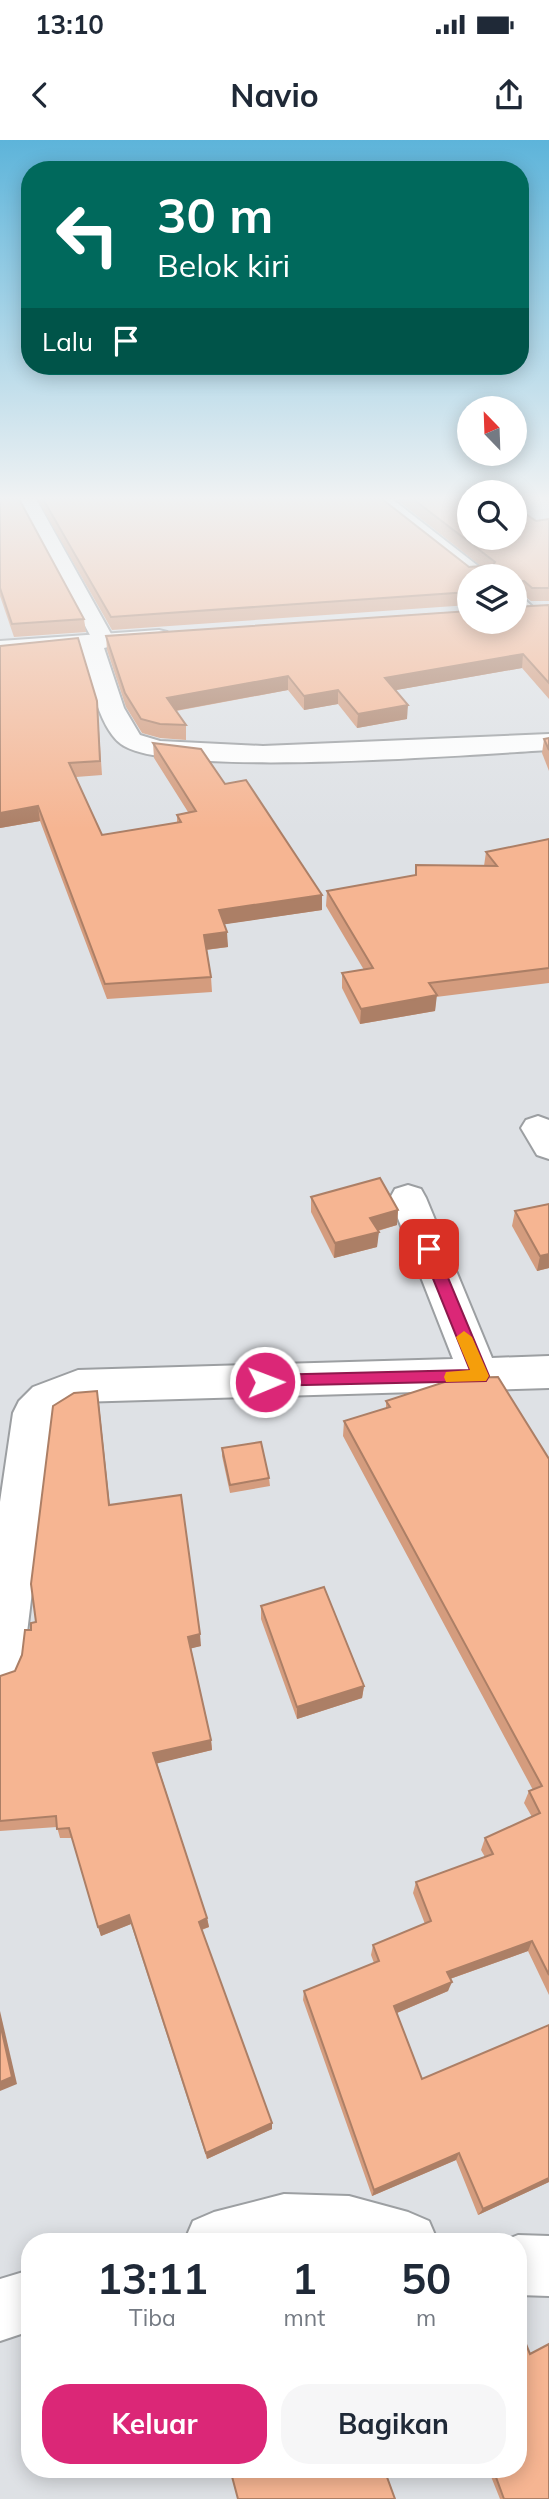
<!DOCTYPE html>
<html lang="id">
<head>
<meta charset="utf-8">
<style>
  body { margin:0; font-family:Mulish,sans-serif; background:#f6f6f7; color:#1f2937; height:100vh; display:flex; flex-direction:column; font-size:26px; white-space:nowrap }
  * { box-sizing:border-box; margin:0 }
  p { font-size:23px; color:#747a83 }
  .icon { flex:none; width:38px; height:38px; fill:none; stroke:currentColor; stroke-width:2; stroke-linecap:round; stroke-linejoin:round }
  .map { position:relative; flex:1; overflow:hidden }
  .details { position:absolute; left:21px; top:2093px; width:506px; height:245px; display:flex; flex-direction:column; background:#fff; border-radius:28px; box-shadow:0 4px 18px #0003 }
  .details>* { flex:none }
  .hud { position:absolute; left:21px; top:21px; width:508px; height:214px; border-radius:28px; box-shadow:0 4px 18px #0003; background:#00695c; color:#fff; overflow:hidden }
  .needle { width:46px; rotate:337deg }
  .fabs { position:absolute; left:457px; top:256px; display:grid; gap:14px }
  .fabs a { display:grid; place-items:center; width:70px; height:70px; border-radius:50%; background:#fff; box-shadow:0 4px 18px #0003; font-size:35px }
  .pin { position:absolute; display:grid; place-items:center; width:60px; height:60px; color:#fff; margin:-30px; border-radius:14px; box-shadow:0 4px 10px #0006 }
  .me { position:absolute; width:77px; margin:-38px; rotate:89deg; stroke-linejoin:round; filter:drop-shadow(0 0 5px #0008) }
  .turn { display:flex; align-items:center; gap:24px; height:147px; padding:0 21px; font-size:32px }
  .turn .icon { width:91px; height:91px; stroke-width:2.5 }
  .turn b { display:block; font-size:49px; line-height:60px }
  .then { display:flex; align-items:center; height:66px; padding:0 21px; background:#0003; gap:14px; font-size:26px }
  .eta { display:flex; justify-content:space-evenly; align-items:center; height:119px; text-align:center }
  .eta b { font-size:42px; font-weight:700; line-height:49px }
  .button { display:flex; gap:14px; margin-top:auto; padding:14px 21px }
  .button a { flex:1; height:80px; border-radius:28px; background:#db2777; color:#fff; font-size:28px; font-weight:700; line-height:80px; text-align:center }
  .button a+a { background:#f6f6f7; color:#1f2937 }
  .status { display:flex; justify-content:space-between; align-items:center; height:49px; padding:0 35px; background:#fff; direction:ltr }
  .status svg { height:19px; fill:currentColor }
  header { display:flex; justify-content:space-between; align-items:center; height:91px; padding:0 21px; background:#fff; font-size:32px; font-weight:700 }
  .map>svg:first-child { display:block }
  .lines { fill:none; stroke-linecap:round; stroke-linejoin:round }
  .minor-casing { stroke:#9c9fa2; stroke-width:4 }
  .highway-casing { stroke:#9c9fa2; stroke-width:4 }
  .minor { fill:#fff; fill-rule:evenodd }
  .highway { fill:#fff; fill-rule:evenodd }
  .wall { fill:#d49c7e }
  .shaded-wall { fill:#ac7f66 }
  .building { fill:#f6b592; stroke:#ac7f66; stroke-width:2 }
  .route { fill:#db2777; stroke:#8e194d; stroke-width:2 }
  .slow { fill:#f59e0b }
</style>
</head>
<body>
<div class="status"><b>13:10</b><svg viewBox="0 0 49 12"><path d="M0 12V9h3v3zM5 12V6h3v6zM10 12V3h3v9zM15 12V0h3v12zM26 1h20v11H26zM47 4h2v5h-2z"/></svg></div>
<header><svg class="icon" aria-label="back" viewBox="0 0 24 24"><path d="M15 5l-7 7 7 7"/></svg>Navio<svg class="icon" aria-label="share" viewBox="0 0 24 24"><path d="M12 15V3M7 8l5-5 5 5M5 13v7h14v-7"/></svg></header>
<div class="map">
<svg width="549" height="2359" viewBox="0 0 549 2359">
  <rect width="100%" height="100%" fill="#dee1e5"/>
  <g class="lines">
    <defs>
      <g id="minor">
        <path d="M16,359h20l79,142 -3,5 -8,2 20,60 16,27 20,6 103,5 286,-12v16c-71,4 -382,29 -428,-6 -24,-18 -33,-74 -41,-102l3,-5 7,-2z"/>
        <polygon points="370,359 392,359 491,436 469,438"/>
        <polygon points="514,456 522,457 537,471 534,476 526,478 514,473"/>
        <polygon points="538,976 549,980 549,1019 537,1015 521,988 526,980"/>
        <polygon points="408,1045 421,1049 426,1058 492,1218 549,1216 549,1248 78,1262 53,1278 23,1526 16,1541 0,1547 0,1362 13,1273 19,1261 33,1247 78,1230 453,1219 390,1058 395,1049"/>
        <polygon points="284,2054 349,2056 408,2072 429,2081 438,2102 184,2102 193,2081 214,2072"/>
        <polygon points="518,2095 549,2096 549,2156 518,2155 518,2102 501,2102"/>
        <polygon points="30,2130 30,2191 0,2201 0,2139"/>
      </g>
      <polygon id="highway" points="159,490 167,492 170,497 167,502 0,515 0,501"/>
    </defs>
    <use href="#minor" class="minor-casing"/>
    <use href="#highway" class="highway-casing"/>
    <use href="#minor" class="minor"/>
    <use href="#highway" class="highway"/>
  </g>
  <g class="wall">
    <polygon points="0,359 84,479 86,492 14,497 0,456"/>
    <polygon points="37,359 382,359 469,427 481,426 396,359 469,359 536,381 549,379 549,461 531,461 522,454 514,454 514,436 469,436 469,465 112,490"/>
    <polygon points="549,465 549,559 522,528 396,550 407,579 357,588 338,564 304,570 288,550 176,571 186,585 186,600 160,598 142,593 126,567 107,510 106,496"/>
    <polygon points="0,506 97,561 102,635 76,637 102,695 177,683 177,675 188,672 154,618 153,603 225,644 322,770 224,784 228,807 206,810 211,837 212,852 107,859 40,681 0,688"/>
    <polygon points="549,598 549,631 542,613 544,599"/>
    <polygon points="549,699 549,843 436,857 435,871 360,884 342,848 342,833 364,830 326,766 327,751 415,736 416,725 484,726 486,712"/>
    <polygon points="311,1057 398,1070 397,1085 378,1091 377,1107 334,1118 311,1072"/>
    <polygon points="549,1064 549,1128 537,1131 512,1086 515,1071"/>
    <polygon points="97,1251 109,1364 201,1506 191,1508 211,1600 212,1610 157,1623 207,1778 209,1787 202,1790 272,1983 272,1989 207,2019 131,1784 101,1796 72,1698 60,1698 57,1687 0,1691 0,1536 15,1531 31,1490 36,1482"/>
    <polygon points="386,1261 549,1319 549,1855 528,1811 450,1839 448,1851 397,1873 422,1939 549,1885 549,2042 478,2075 456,2020 372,2056 303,1860 304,1851 374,1823 371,1815 373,1805 425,1784 413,1753 416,1742 485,1717 481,1710 485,1698 532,1677 524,1663 529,1651 533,1650 343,1296 344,1281 386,1268"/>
    <polygon points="222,1308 269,1338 270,1346 230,1353 222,1316"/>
    <polygon points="261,1466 364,1546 362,1558 297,1579 261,1479"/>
    <polygon points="530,2214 549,2359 500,2359 488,2329 518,2329"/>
  </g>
  <g class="shaded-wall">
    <polygon points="523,514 522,528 385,552 385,538"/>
    <polygon points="288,536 288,550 168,572 167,558"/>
    <polygon points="338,550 338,564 304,570 304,556"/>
    <polygon points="408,565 407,579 357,588 358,574"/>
    <polygon points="38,666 40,681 0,688 0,673"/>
    <polygon points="322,755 322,770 220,785 219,770"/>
    <polygon points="227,792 228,807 204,810 204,795"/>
    <polygon points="437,855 435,871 360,884 361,869"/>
    <polygon points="398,1070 397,1085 369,1093 370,1078"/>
    <polygon points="379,1092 377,1107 334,1118 335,1103"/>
    <polygon points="549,1114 549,1128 537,1131 540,1116"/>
    <polygon points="97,1251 99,1264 111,1377 109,1365"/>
    <polygon points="200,1494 201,1506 189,1509 188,1497"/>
    <polygon points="364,1546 362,1558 297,1579 297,1567"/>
    <polygon points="211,1600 212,1610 155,1624 153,1613"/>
    <polygon points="129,1775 131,1784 101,1796 98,1787"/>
    <polygon points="207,1778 209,1787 200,1790 199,1782"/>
    <polygon points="532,1801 528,1811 444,1841 447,1832"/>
    <polygon points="452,1842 448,1851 392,1875 394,1866"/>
    <polygon points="0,1871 17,1944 0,1951"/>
    <polygon points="272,1983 272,1989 207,2019 206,2013"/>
    <polygon points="459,2013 456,2020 372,2056 374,2050"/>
    <polygon points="549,2038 549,2042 478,2075 483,2069"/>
  </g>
  <g class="building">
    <polygon points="0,359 19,359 84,479 12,484 0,448"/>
    <polygon points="43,359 382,359 469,427 493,425 495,422 413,359 469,359 469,397 514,397 514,366 536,381 549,379 549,448 532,448 524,441 514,441 514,436 469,436 469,452 111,477"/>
    <polygon points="549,465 549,543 523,514 385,538 408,565 358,574 338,550 304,556 288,536 167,558 186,585 160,584 141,579 125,553 106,496 469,471 469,481 514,481 514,467"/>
    <polygon points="78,498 97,561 100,621 69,623 102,695 181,682 177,675 196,671 153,603 201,609 225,644 246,640 322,755 219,770 227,792 204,795 211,837 105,844 38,666 0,673 0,506"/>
    <polygon points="549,598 549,610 544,599"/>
    <polygon points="549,699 549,828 429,843 437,855 361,869 342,833 373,828 327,751 416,735 416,725 497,726 486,712"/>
    <polygon points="380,1038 398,1070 370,1078 379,1092 335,1103 311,1057"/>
    <polygon points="549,1064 549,1114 540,1116 515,1071"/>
    <polygon points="498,1237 549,1319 549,1835 532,1801 447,1832 452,1842 394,1866 422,1939 549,1885 549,2038 483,2069 459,2013 374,2050 304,1851 379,1821 373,1805 431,1781 416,1742 493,1714 485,1698 540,1673 529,1651 542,1646 344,1281 390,1267 386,1261 457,1238"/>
    <polygon points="97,1251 109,1365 181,1355 200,1494 188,1497 211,1600 153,1613 207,1778 199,1782 272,1983 206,2013 129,1775 98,1787 69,1688 57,1689 56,1676 0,1681 0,1536 15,1531 22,1515 25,1490 31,1490 31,1483 36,1482 31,1444 53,1266 74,1253"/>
    <polygon points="261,1302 269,1338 230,1345 222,1308"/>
    <polygon points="324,1447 364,1546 297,1567 261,1466"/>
    <polygon points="0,1883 12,1937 0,1942"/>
    <polygon points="282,2099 324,2099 325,2102 276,2102"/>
    <polygon points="518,2187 519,2187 530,2214 549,2204 549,2359 504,2359 493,2329 518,2329"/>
    <polygon points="230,2329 384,2329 395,2359 238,2359"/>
  </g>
  <linearGradient id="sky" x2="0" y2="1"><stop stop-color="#5db4da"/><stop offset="0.52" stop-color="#f0f2f3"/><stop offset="1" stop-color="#f0f2f3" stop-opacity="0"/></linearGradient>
  <rect width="549" height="689" fill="url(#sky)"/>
  <polygon class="route" points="429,1103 436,1109 489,1236 486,1241 260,1246 257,1242 260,1237 265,1235 470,1230 421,1109"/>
  <polygon class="slow" points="464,1191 472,1197 489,1236 486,1241 446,1242 444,1237 446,1232 470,1230 456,1197"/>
</svg>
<div class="fabs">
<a><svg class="needle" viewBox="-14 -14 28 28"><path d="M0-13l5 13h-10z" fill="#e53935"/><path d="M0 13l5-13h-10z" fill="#747a83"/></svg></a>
<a><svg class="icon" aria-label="search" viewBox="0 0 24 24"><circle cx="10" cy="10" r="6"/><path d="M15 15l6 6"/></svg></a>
<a><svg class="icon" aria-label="layers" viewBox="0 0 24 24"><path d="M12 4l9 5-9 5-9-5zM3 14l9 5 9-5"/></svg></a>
</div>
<div class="pin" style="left:429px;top:1109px;background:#d93025"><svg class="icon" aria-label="arrive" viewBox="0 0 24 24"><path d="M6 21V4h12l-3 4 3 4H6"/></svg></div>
<svg class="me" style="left:265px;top:1242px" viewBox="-20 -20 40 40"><circle r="17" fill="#db2777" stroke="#fff" stroke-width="3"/><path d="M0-11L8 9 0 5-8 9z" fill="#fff"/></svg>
<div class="hud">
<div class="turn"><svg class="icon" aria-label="left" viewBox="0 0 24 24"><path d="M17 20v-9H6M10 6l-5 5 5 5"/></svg><div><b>30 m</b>Belok kiri</div></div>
<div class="then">Lalu<svg class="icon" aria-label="arrive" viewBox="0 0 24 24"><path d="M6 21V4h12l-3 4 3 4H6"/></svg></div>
</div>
<section class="details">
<div class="eta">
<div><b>13:11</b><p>Tiba</p></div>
<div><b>1</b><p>mnt</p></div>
<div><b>50</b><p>m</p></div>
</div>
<div class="button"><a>Keluar</a><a>Bagikan</a></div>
</section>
</div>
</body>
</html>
